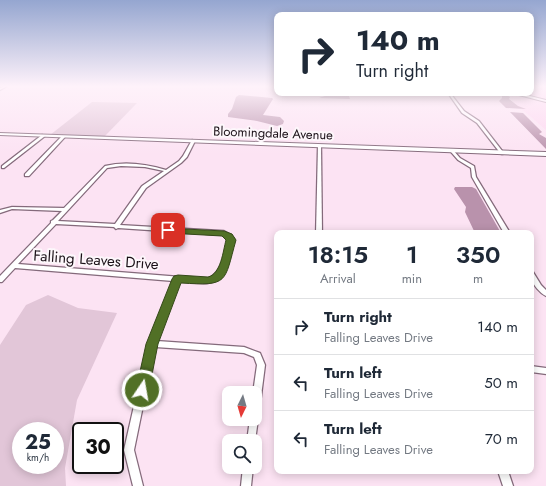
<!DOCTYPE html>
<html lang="en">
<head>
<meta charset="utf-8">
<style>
  body { margin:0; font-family:Jost,sans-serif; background:#f2f2f3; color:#1f2937; height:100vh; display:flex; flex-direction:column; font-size:15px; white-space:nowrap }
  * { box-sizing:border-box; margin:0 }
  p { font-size:13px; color:#747a83 }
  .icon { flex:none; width:22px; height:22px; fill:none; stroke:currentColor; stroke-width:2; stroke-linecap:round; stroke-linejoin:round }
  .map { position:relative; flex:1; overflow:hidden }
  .sheet { position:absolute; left:274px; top:230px; width:260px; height:244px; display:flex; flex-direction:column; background:#fff; border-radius:8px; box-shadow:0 2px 10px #0003 }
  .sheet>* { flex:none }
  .banner { position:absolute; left:274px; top:12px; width:260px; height:84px; border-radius:8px; box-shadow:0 2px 10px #0003; background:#fff; color:#1f2937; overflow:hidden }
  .needle { width:26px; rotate:185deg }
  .buttons { position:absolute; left:222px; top:386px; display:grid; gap:8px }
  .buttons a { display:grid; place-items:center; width:40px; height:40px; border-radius:8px; background:#fff; box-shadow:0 2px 10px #0003; font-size:20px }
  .speed { position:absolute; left:12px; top:422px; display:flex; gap:8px; font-size:20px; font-weight:700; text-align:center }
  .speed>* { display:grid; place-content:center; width:52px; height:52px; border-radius:50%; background:#fff; box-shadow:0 2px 10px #0003; line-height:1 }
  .speed small { font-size:10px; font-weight:400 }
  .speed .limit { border:2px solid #111; border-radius:6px; background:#fff; color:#111 }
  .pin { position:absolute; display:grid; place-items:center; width:34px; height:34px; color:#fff; margin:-17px; border-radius:8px; box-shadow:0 2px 6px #0006 }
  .me { position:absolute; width:44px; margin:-22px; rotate:12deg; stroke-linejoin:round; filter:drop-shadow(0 0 3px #0008) }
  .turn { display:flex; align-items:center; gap:14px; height:84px; padding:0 16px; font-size:18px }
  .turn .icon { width:52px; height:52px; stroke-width:2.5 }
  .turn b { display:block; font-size:28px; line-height:34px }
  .eta { display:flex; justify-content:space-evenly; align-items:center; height:68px; text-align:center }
  .eta b { font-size:24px; font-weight:600; line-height:28px }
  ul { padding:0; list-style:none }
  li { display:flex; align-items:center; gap:12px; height:56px; padding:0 16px; border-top:1px solid #e0e1e3 }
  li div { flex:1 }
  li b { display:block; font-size:15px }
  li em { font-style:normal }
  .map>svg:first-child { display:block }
  .built { fill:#fdd7f0 }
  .green { fill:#e2c6d8; fill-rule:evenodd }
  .water { fill:#b992ac }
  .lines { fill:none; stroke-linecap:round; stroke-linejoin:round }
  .minor-casing { stroke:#846a7b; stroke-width:2.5 }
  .tertiary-casing { stroke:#846a7b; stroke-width:2 }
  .secondary-casing { stroke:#846a7b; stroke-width:2 }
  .minor { fill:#fff; fill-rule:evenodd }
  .tertiary { fill:#fff; fill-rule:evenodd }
  .secondary { fill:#fff; fill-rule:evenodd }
  .route { fill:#517026; stroke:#354919 }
  .labels { text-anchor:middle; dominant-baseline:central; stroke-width:4; stroke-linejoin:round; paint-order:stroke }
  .far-street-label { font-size:13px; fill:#1a1017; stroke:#fdf7fb }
  .street-label { font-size:15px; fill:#1a1017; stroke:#fdf7fb }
</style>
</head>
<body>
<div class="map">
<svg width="546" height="486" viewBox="0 0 546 486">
  <rect width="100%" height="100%" fill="#fce3f3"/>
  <polygon class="built" points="531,86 546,86 546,130 509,98 506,93 531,93"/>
  <g class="green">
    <polygon points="92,102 137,103 104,137 50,135"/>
    <path d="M48,295l30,13 39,5 -40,87 -12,68 1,18h-66v-141l26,-40zM21,431h34v34h-34z"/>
  </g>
  <g class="water">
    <polygon points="325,93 348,93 350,99 319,98 325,96"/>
    <polygon points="495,93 503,93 510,97 509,99 518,106 526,109 506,108 499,101 502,98 502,96"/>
    <polygon points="239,95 272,98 273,99 263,115 280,117 284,121 283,124 277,126 257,121 228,117 228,114 232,109 236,97"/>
    <polygon points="510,112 523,113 542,132 539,134 546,138 546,149"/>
    <polygon points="455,187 472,187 476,189 501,233 475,233 465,212 466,207 454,189"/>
  </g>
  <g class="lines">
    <defs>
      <g id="minor">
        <polygon points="5,86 7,86 0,90 0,88"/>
        <polygon points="448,93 450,93 464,111 479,121 503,152 503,154 501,154 477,123 462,113"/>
        <polygon points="42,135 45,136 4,168 2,168 2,166"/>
        <polygon points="62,136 65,137 29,176 25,176 25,174"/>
        <path d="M192,140l3,1 -8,16 -6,6 -35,25 -26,37 104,6 7,4 3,4c-4,15 -6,42 -26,44 -7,1 -21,-1 -29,-2l-22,60 87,6 16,6 5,12 -6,47 -1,3 -2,1 2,3 -3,22v1v-1h-8l3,-22h5v-26h-2l4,-28 -3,-8 -10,-4 -89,-6 -21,103 9,36h-10l-9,-36 24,-106 25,-63 -158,-13 -13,14h-2v-6l51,-53v-2l2,-1 9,-9 -50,-2 -12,4v-3l12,-3 52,1 41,-42c20,-5 41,-2 61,4l13,-9 4,-5zM121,166l24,1 19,4 -22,15 -27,38 -57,-3 49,-53zM56,224l58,3 2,2 2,-1 105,7 5,4c-4,15 -5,33 -21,40l-189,-15z"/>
        <polygon points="318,145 321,146 322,233 316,233"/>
        <polygon points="451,150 453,150 460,158 474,166 476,177 510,233 504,233 472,177 471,168 458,160 451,152"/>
        <path d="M531,271l2,1 8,13 5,5v6c-6,-3 -13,-11 -15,-18 -1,-2 0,-5 0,-7z"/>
        <polygon points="531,366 546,368 546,374 531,372"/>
        <polygon points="243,467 253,467 251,486 241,486"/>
        <polygon points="498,471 508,471 513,486 503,486"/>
      </g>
      <polygon id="tertiary" points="0,133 546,152 546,156 0,135"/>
      <polygon id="secondary" points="511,93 518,93 546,100 546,102"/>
    </defs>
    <use href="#minor" class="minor-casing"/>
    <use href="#tertiary" class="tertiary-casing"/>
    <use href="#secondary" class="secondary-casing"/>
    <use href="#minor" class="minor"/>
    <use href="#tertiary" class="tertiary"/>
    <use href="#secondary" class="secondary"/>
  </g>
  <linearGradient id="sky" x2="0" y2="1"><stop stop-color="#95a6d0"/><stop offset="0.56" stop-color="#fef2fa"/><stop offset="1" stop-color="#fef2fa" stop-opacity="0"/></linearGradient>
  <rect width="546" height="154" fill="url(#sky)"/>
  <path class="route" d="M165,228l59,3 8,3 4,6c-12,43 -7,46 -55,43l-23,61 -9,46 -2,4 -5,2 -4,-2 -2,-4 10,-46 26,-65 2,-3 4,-1 30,2c13,-3 15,-26 18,-37l-4,-4 -54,-3 -5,-3z"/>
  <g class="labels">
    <g class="far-street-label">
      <text transform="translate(273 133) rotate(2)">Bloomingdale Avenue</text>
    </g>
    <g class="street-label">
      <text transform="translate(96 260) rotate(4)">Falling Leaves Drive</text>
    </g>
  </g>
</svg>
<div class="buttons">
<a><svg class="needle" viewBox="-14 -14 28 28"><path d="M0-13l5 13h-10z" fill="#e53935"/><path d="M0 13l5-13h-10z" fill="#747a83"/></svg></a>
<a><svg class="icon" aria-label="search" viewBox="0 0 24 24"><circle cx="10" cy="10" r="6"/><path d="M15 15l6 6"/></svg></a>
</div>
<div class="speed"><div>25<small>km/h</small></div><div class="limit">30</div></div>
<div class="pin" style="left:168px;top:230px;background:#d93025"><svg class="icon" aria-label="arrive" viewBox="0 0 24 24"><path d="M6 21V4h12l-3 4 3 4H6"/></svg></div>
<svg class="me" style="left:142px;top:390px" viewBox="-20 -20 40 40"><circle r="17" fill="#517026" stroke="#fff" stroke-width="3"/><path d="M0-11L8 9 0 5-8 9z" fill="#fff"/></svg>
<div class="banner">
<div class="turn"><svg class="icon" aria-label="right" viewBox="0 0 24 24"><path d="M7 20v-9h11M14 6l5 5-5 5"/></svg><div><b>140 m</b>Turn right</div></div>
</div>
<section class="sheet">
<div class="eta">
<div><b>18:15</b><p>Arrival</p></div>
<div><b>1</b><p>min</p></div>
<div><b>350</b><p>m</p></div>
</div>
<ul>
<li><svg class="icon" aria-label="right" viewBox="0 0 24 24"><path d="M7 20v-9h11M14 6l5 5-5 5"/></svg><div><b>Turn right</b><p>Falling Leaves Drive</p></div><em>140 m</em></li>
<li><svg class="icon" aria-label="left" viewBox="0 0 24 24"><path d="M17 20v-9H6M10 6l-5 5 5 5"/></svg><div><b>Turn left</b><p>Falling Leaves Drive</p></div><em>50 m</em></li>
<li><svg class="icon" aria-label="left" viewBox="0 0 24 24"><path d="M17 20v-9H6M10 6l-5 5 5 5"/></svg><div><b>Turn left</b><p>Falling Leaves Drive</p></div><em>70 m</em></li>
</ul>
</section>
</div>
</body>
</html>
